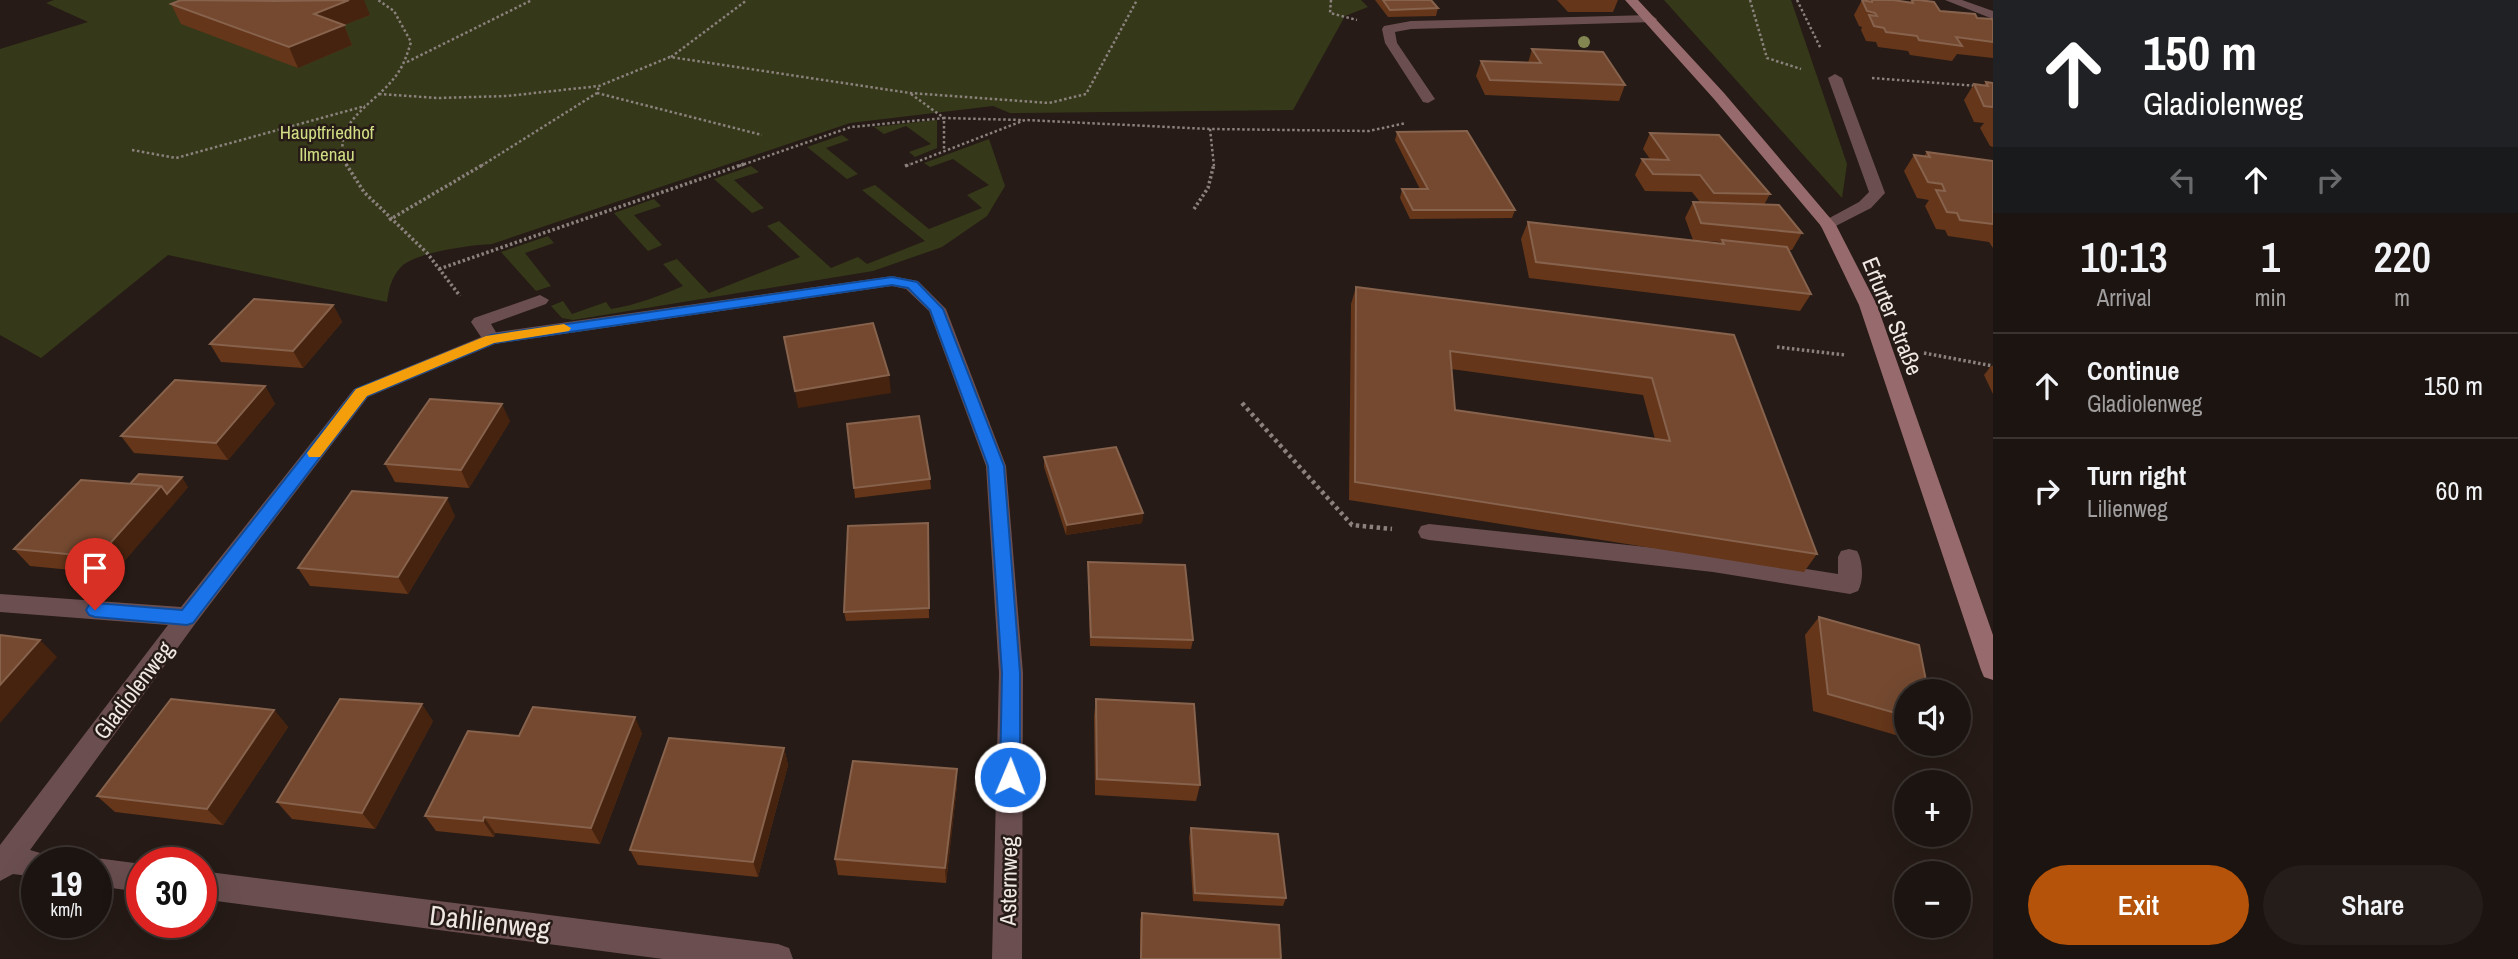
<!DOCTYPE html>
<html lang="en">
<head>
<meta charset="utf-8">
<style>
  body { margin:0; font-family:"Archivo Narrow",sans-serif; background:#251d19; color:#f1f3f6; height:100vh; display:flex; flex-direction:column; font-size:26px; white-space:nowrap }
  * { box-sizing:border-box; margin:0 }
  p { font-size:23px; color:#a09e9f }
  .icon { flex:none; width:38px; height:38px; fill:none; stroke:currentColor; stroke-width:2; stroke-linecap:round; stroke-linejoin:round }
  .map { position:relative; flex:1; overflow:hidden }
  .drawer { display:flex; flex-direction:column; background:#1c1410; width:525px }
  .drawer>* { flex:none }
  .top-card { background:#202124; color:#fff; overflow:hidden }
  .fabs { position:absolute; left:1894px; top:679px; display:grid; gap:14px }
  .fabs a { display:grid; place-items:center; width:77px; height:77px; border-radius:50%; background:#1c1410; box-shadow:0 7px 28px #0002,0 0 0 2px #3a3330; font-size:35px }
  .speed { position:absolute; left:21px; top:847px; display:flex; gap:14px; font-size:35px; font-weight:700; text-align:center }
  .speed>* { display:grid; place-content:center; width:91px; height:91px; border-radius:50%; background:#1c1410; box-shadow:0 7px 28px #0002,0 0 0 2px #3a3330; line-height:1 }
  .speed small { font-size:18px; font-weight:400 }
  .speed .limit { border:10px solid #d22; background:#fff; color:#111 }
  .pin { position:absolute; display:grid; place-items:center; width:60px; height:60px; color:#fff; margin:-72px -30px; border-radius:50% 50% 50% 0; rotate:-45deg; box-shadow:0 0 7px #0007 }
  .pin .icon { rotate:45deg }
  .me { position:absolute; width:77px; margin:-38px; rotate:1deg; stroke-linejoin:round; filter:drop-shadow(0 0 5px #0008) }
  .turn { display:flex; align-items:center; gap:24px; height:147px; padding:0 35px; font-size:32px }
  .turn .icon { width:91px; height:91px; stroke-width:2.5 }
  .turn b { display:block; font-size:49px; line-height:60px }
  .lanes { display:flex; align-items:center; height:66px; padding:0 35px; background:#0003; justify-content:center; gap:35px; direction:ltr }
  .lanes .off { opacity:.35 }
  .eta { display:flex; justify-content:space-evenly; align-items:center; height:119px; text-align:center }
  .eta b { font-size:42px; font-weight:600; line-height:49px }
  .primary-button { display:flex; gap:14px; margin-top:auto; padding:14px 35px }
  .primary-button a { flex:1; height:80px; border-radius:42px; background:#b45309; color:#fff; font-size:28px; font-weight:600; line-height:80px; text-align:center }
  .primary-button a+a { background:#251d19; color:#f1f3f6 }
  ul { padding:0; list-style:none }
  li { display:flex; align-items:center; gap:21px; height:105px; padding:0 35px; border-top:2px solid #3a3330 }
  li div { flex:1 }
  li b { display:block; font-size:26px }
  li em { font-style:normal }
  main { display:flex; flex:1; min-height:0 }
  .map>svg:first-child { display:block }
  .green { fill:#353919 }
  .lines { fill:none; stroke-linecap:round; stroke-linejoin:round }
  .path-far2 { stroke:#8b817d; stroke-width:2.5; stroke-dasharray:2.5 2.5; stroke-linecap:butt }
  .path-far1 { stroke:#8b817d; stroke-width:3.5; stroke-dasharray:2.5 2.5; stroke-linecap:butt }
  .path { stroke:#8b817d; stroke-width:4.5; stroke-dasharray:3.5 3.5; stroke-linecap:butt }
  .lane { fill:#6b4f50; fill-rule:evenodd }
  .street { fill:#6b4f50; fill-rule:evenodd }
  .secondary { fill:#976b6d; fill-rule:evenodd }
  .tree { fill:#848652 }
  .wall { fill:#65361a; fill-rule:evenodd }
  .shaded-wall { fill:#46230f }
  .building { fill:#744930; stroke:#87624c; stroke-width:2; fill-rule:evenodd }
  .route { fill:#1a73e8; stroke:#114b97; stroke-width:2 }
  .slow { fill:#f59e0b }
  .labels { text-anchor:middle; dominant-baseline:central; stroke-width:5; stroke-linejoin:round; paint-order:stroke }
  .far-park-label { font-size:19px; fill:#d0dd84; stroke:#261b16 }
  .street-label { font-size:23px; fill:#efe7e3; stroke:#261b16 }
  .near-street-label { font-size:28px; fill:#efe7e3; stroke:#261b16 }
</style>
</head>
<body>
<main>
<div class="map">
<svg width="1993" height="959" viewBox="0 0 1993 959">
  <rect width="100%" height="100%" fill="#261b16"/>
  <g class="green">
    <path d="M54,0h1307l7,7 -23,9 -52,94 -283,3 -17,-7 -143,17 -358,121c-20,1 -77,8 -91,23 -10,11 -12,21 -14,35l-219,-47 -127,103 -41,-23v-286l88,-27 -42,-19z"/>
    <polygon points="1664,0 1791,0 1847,164 1842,198"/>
    <polygon points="937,120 937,148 915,157 909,152 931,144 906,126 884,134 874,127"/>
    <polygon points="842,135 849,140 826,148 858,174 847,179 807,147"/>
    <path d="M989,139l16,47 -18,30 -45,31 -69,24 -300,49 -11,-2 -11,-12 12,-5 9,13 34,-12 5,7c25,-4 49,-13 72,-23l-20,-22 14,-5 32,34 91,-36 -33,-31 12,-5 52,47 27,-11 9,7 58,-23 -63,-51 13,-5 54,44 53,-21 -15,-13 22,-10 -36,-26 -23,8 -6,-4z"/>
    <polygon points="751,166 759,172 734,180 764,208 752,213 714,179"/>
    <polygon points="654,199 661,206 634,215 662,245 648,251 614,213"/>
    <polygon points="548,236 554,243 525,253 551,286 536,291 501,252"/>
  </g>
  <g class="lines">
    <g class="path-far2">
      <polyline points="1331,0 1330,13 1357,20"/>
      <polyline points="1750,0 1767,58 1801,69"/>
      <polyline points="1797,0 1821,49"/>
      <polyline points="671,57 747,0"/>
      <polyline points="407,62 532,0"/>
      <polyline points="1872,78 1978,86"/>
      <polyline points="597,93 762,135"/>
      <polyline points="379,94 438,98 507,96 599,86 670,57 910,93 1049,103 1086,94 1137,0"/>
      <polyline points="911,94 944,118 1021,120"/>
      <polyline points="1210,129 1214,166"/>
      <polyline points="132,150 176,158 365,106"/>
      <path d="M347,166c-19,-43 26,-60 48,-89 8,-10 12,-22 16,-35l-17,-31 -16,-11"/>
      <polyline points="481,166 597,93 599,86"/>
      <polyline points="739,166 851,127 944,118 944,151"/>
      <polyline points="906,166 1025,120 1210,129 1369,131 1406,123"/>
    </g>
    <g class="path-far1">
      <polyline points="346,164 364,192 427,253 460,296"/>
      <polyline points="905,166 910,164"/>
      <polyline points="1194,209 1208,188 1214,164"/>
      <polyline points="389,220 484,164"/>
      <polyline points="439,269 744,164"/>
      <polyline points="1777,347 1845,355"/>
      <polyline points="1924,353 1993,366"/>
    </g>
    <polyline class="path" points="1242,403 1352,525 1392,529"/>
    <g class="lane">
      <polygon points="1651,15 1657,19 1655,22 1411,29 1395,32 1397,43 1435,99 1428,103 1423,102 1385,43 1382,29 1384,26 1411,21"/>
      <polygon points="1835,74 1842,78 1885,193 1871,208 1828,230 1822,228 1820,225 1822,222 1859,202 1869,192 1828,78"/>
      <polygon points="540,295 549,300 546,304 491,324 500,339 497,343 485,343 471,322 474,318"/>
      <path d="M1429,524l284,30 125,20v-17l3,-6 8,-2 8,2c6,10 7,30 1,40l-8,3 -137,-22 -284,-32 -8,-2 -3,-6 3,-6z"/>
    </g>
    <g class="street">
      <polygon points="1945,0 1962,0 1993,11 1993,19"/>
      <polygon points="892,276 918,281 946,309 1006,466 1023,673 1022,959 992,959 999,673 986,466 929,311 906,289 892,286 495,344 368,397 195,624 30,850 47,855 51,863 37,863 37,877 13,874 0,881 0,845 168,625 0,612 0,594 181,607 354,389 491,333"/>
      <polygon points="96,858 142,864 142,892 96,886 96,863 86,863"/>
      <polygon points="201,871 778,944 789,948 793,959 663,959 201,899"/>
    </g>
    <polygon class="secondary" points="1625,0 1638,0 1724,93 1836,225 1877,305 1993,635 1993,680 1984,677 1981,670 1859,305 1821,226 1714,99"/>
  </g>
  <circle class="tree" cx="1584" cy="42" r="6"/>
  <g class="wall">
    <polygon points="1375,0 1431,0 1438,8 1436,16 1388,17"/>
    <polygon points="1557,0 1618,0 1613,12 1568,12"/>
    <polygon points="1862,0 1893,0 1910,2 1911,0 1919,0 1940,11 1993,21 1993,58 1957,54 1952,61 1910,55 1908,51 1878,47 1876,42 1866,41 1861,30 1862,27 1859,26 1854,15"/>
    <polygon points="171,4 370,15 344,25 352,45 298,68 181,24"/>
    <polygon points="1532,49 1625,85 1619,101 1485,95 1476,76 1481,61 1528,63"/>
    <polygon points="1986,82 1993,83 1993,147 1990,146 1980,128 1984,123 1974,122 1964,100 1974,84 1983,86"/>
    <polygon points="1397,132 1515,210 1512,218 1410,219 1400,198 1402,189 1420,189 1395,140"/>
    <polygon points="1650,133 1770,194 1764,205 1802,233 1792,250 1789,250 1811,294 1800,311 1529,278 1521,239 1528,222 1720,243 1721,242 1693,240 1685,218 1693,202 1700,202 1692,192 1645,191 1635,175 1642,159 1650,159 1643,149"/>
    <polygon points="1927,152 1993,161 1993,248 1989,242 1948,236 1945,230 1936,229 1925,206 1929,200 1917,198 1904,171 1914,155 1924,156"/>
    <path d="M1356,287l378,48 83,219 -13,18 -455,-72 2,-196zM1451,369l192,26 12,44 -200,-29z"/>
    <polygon points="333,305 342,322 303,368 221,362 210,344"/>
    <polygon points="1991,366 1993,366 1993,394 1984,375"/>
    <polygon points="265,386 275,404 228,460 134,453 121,436"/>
    <polygon points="510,421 469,488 395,482 385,464"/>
    <polygon points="847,424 930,479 931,489 855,498"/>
    <polygon points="1044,457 1143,513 1142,523 1066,535 1044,467"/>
    <polygon points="130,484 188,487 113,574 30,566 14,549"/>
    <polygon points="455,516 408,594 310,586 298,568"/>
    <polygon points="928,532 929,618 846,621 844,612"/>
    <polygon points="1088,562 1193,640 1191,649 1090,646 1088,571"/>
    <polygon points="1819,617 1906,691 1906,738 1813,711 1805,635"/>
    <polygon points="1096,699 1200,785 1196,801 1095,795 1094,716"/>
    <polygon points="274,710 288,727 223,825 115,812 97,796"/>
    <polygon points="433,721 375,829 292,819 277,802"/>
    <polygon points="642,733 600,844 495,833 494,837 436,831 425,816 519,736"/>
    <polygon points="784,748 788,765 758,877 638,865 630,850"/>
    <polygon points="957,785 946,883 838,875 835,859"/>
    <polygon points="1191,828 1286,898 1283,906 1193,901 1189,837"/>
    <polygon points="1142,913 1281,959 1140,959 1140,920"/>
  </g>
  <g class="shaded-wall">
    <polygon points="349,0 364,0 370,15 344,25 352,45 298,68 289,47 314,14"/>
    <polygon points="333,305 342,322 303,368 293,351"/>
    <polygon points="889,375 891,393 798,408 795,391"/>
    <polygon points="265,386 275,404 228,460 216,443"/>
    <polygon points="502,404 510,421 469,488 461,470"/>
    <polygon points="182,477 188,487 174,504 167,494"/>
    <polygon points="161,486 174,504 113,574 98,557"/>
    <polygon points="447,498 455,516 408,594 398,577"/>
    <polygon points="1143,513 1142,523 1066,535 1067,525"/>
    <polygon points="40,640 57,657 0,723 0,685"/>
    <polygon points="422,704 433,721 375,829 362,813"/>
    <polygon points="274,710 288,727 223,825 207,809"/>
    <polygon points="635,717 642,733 600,844 591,828"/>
    <polygon points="784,748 788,765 758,877 753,862"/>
    <polygon points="957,769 957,785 946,883 945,868"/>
    <polygon points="484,817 495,833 494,837 483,821"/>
  </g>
  <g class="building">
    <polygon points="181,0 275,1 349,0 314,14 344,25 289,47 171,4"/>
    <polygon points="1383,0 1431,0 1438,8 1390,10"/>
    <polygon points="1862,0 1872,2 1872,0 1893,0 1913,3 1912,0 1919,0 1934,2 1940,11 1975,14 1977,18 1992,19 1993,21 1993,42 1956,37 1962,46 1919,40 1917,36 1886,32 1884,28 1874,26 1869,15 1877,16 1875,13 1867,11"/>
    <polygon points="1532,49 1603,52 1625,85 1490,80 1481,61 1541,63"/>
    <polygon points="1986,82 1993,83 1993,107 1984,106 1974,84 1988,86"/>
    <polygon points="1467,131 1515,210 1413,210 1402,189 1428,189 1397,132"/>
    <polygon points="1650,133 1719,135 1770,194 1714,193 1700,175 1653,174 1642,159 1669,160"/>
    <polygon points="1927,152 1993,161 1993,224 1960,220 1957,213 1947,212 1936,190 1945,191 1942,184 1928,182 1914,155 1930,157"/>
    <polygon points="1693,202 1779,205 1802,233 1701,223"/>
    <polygon points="1528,222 1724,244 1722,240 1787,247 1811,294 1536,262"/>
    <path d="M1356,287l378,48 83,219 -462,-72zM1450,351l202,27 18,63 -215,-31z"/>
    <polygon points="254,299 333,305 293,351 210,344"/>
    <polygon points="873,323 889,375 795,391 784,337"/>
    <polygon points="175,380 265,386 216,443 121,436"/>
    <polygon points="430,399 502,404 461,470 385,464"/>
    <polygon points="919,416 930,479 854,488 847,424"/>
    <polygon points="1116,447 1143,513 1067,525 1044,457"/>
    <polygon points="139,474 182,477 167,494 161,486 130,484"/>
    <polygon points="81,480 161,486 98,557 14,549"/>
    <polygon points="352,491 447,498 398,577 298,568"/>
    <polygon points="928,523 929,608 844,612 848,526"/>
    <polygon points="1088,562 1185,565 1193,640 1091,637"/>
    <polygon points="1819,617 1919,645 1928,691 1906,691 1906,716 1828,694"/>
    <polygon points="0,635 40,640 0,685"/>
    <polygon points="171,699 274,710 207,809 97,796"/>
    <polygon points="340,699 422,704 362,813 277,802"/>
    <polygon points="1096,699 1194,704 1200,785 1097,779"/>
    <polygon points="533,707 635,717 591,828 484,817 483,821 425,816 468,731 519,736"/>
    <polygon points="669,738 784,748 753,862 630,850"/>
    <polygon points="853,761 957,769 945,868 835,859"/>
    <polygon points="1191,828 1278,834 1286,898 1195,893"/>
    <polygon points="1142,913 1279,925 1281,959 1141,959"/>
  </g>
  <polygon class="route" points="892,277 917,282 943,309 1004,466 1020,673 1020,777 1017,783 1010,786 1002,783 1000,777 1002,673 988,466 930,310 908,288 892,285 494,343 367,396 193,623 187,625 95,617 89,615 86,610 89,605 95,603 182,610 356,389 491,335"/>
  <polygon class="slow" points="564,324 571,328 569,331 494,343 367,396 320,457 309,457 307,453 356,389 486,336"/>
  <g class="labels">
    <g class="far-park-label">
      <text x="327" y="132">Hauptfriedhof<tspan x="327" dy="22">Ilmenau</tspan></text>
    </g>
    <g class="street-label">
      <text transform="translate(1893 316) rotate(68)">Erfurter Straße</text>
      <text transform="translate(133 690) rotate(-53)">Gladiolenweg</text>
      <text transform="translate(1008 881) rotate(-89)">Asternweg</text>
    </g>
    <g class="near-street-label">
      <text transform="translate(490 922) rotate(7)">Dahlienweg</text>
    </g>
  </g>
</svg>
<div class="fabs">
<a><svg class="icon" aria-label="sound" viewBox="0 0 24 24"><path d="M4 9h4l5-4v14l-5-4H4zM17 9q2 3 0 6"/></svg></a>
<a>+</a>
<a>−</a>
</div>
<div class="speed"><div>19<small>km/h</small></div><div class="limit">30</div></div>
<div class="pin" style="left:95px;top:610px;background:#d93025"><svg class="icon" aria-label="arrive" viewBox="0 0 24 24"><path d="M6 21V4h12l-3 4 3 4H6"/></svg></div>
<svg class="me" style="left:1010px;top:777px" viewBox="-20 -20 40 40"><circle r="17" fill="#1a73e8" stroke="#fff" stroke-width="3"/><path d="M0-11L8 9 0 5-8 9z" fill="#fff"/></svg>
</div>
<section class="drawer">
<div class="top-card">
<div class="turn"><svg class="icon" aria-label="ahead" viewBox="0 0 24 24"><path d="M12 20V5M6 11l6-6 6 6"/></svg><div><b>150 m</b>Gladiolenweg</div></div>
<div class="lanes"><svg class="icon off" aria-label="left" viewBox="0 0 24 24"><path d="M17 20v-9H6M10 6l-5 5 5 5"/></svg><svg class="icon" aria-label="ahead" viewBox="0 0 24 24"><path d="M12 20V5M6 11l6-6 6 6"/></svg><svg class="icon off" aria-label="right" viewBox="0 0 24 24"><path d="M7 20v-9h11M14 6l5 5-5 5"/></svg></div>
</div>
<div class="eta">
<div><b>10:13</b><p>Arrival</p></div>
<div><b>1</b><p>min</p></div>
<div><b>220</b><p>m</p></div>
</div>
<ul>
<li><svg class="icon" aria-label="ahead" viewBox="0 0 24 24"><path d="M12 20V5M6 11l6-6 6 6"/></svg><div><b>Continue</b><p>Gladiolenweg</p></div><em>150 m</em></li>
<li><svg class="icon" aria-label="right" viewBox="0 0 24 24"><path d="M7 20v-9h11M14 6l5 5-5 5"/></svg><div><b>Turn right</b><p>Lilienweg</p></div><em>60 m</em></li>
</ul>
<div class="primary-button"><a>Exit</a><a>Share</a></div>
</section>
</main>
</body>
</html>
